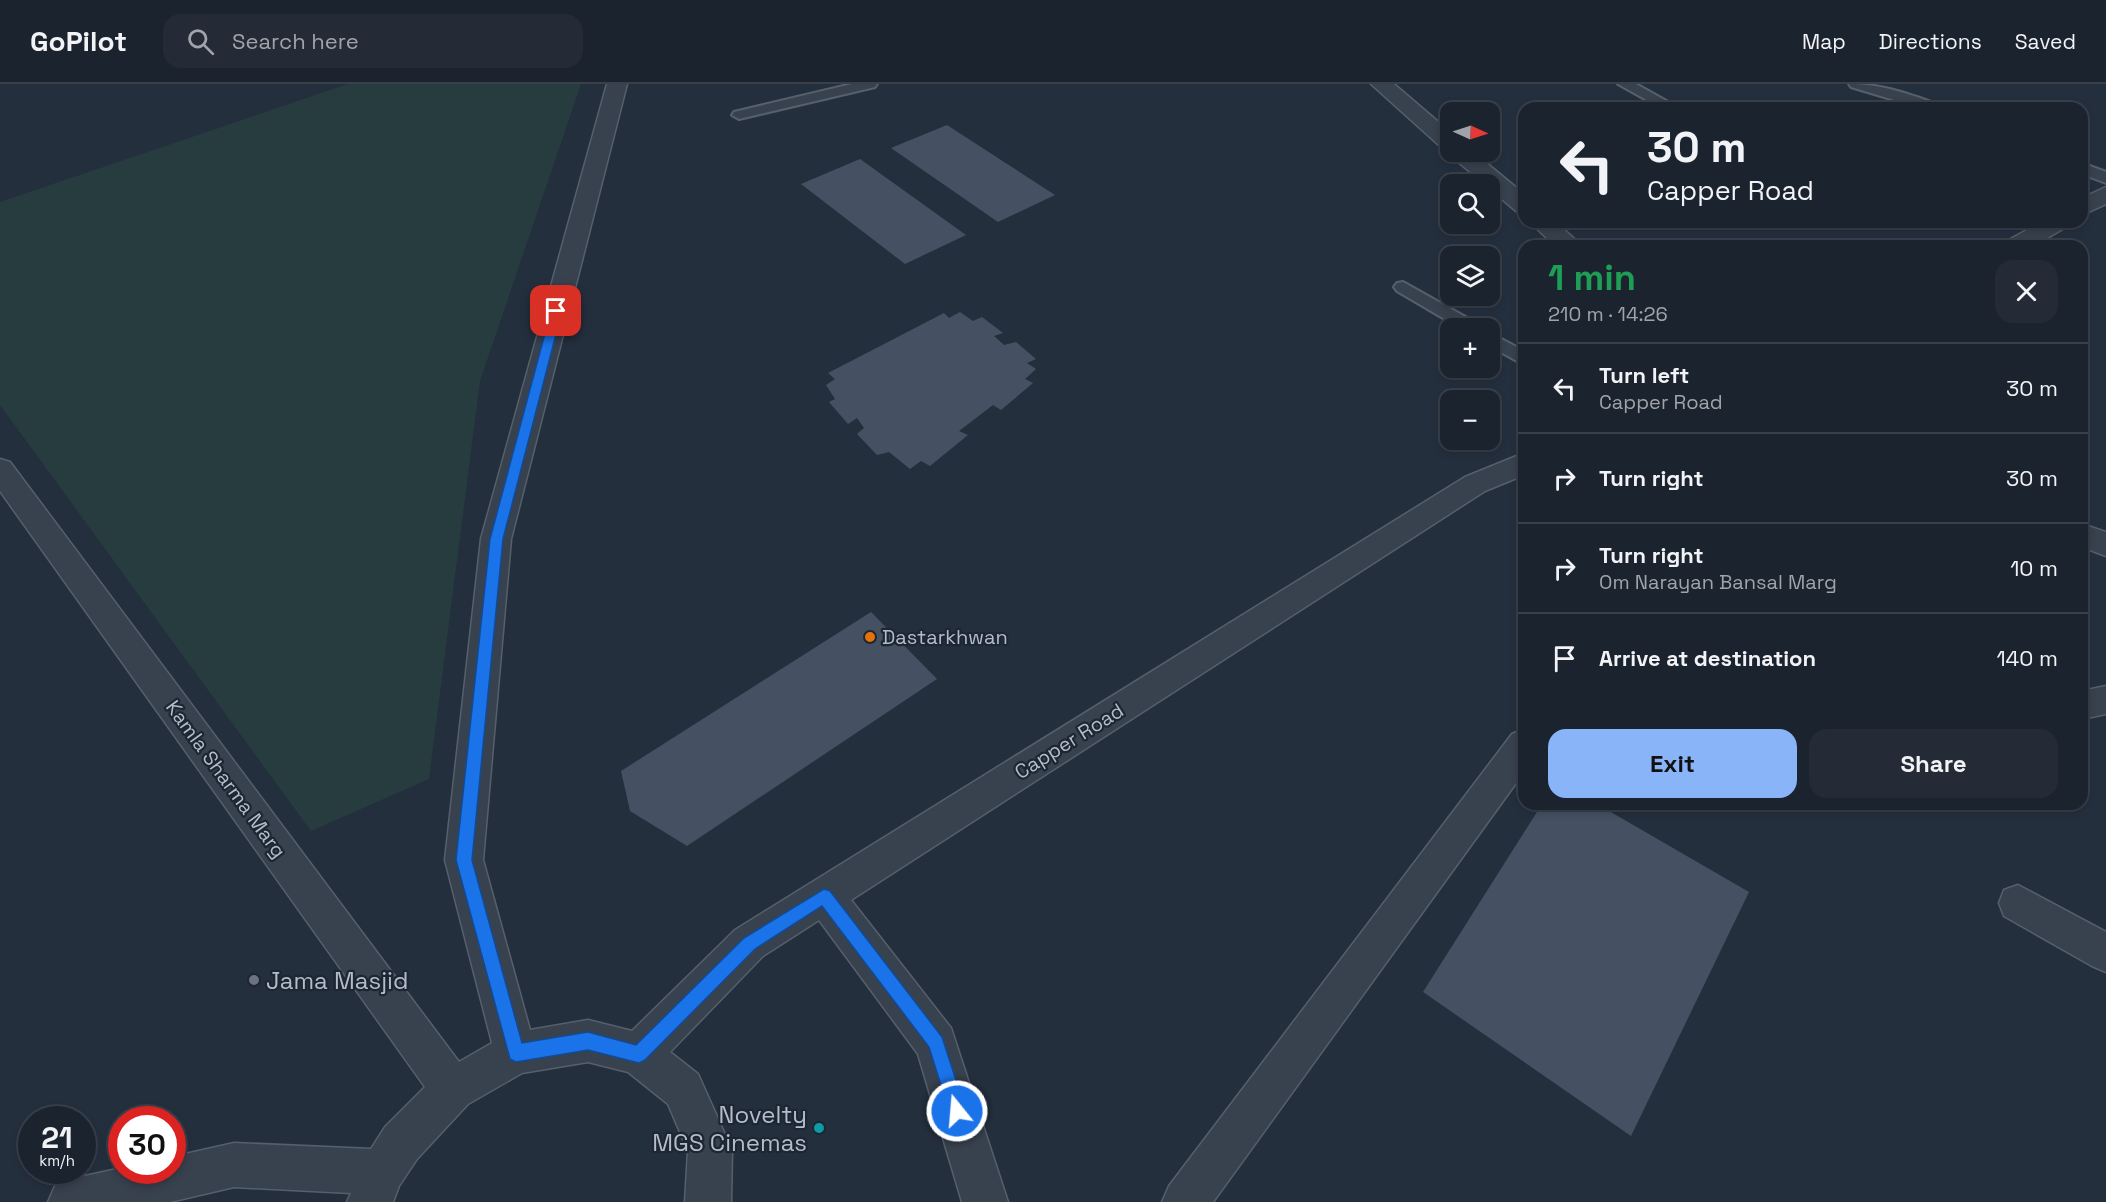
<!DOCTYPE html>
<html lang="en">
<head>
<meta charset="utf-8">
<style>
  body { margin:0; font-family:"Space Grotesk",sans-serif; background:#242b36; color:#f1f3f6; height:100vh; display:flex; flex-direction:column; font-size:22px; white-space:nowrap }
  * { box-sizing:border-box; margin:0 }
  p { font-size:20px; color:#a0a4aa }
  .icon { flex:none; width:33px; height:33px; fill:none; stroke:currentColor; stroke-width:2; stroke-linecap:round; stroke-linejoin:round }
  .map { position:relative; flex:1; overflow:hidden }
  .sheet { position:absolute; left:1518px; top:156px; width:570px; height:570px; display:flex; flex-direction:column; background:#1b232e; border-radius:18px; box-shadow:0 3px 9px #0003,0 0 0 2px #39404a }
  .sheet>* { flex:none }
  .guide { position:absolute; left:1518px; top:18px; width:570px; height:126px; border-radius:18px; box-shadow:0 3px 9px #0003,0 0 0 2px #39404a; background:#1b232e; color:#f1f3f6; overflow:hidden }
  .needle { width:39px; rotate:93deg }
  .tools { position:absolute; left:1440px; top:18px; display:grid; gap:12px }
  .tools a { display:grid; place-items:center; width:60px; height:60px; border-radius:12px; background:#1b232e; box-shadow:0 3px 9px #0003,0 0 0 2px #39404a; font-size:30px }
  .speed { position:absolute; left:18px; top:1022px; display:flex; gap:12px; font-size:30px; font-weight:700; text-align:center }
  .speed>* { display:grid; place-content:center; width:78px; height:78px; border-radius:50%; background:#1b232e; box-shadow:0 3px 9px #0003,0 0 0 2px #39404a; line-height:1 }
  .speed small { font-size:15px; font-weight:400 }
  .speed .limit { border:9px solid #d22; background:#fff; color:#111 }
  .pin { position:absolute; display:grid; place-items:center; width:51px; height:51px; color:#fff; margin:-26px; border-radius:12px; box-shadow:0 3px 9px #0006 }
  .me { position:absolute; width:66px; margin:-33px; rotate:343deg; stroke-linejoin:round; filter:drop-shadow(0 0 4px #0008) }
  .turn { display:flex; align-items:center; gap:21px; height:126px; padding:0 30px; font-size:27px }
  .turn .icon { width:78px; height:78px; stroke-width:2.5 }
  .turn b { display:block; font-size:42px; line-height:51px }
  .round { display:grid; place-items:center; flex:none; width:63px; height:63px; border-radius:18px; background:#242b36 }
  .summary { display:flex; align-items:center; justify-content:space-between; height:102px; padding:0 30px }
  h1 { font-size:36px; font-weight:800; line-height:45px; color:#1e9e55 }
  .button { display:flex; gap:12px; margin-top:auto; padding:12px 30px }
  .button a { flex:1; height:69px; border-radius:18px; background:#8ab4f8; color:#111; font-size:24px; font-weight:800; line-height:69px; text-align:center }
  .button a+a { background:#242b36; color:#f1f3f6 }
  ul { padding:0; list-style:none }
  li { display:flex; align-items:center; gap:18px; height:90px; padding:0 30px; border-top:2px solid #39404a }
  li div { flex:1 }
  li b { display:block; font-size:22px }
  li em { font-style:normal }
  header { display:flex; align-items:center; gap:36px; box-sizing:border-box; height:84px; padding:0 30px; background:#1b232e; border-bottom:2px solid #39404a }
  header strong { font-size:28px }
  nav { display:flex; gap:33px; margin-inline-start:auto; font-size:21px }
  .search { width:420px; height:54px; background:#242b36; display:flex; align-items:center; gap:15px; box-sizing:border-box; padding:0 21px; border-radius:18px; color:#a0a4aa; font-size:22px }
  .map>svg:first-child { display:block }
  .green { fill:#263c3f }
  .building { fill:#455162 }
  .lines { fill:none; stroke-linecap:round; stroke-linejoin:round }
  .service-casing { stroke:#565f6c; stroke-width:4 }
  .minor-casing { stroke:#565f6c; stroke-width:3 }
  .service { fill:#38414e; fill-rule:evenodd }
  .minor { fill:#38414e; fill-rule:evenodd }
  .route { fill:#1a73e8; stroke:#114b97; stroke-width:1.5 }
  .food-dot { fill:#e8710a; stroke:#1d2633; stroke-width:2 }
  .worship-dot { fill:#6b7280; stroke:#1d2633; stroke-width:2 }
  .culture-dot { fill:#0f9aa8; stroke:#1d2633; stroke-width:2 }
  .labels { text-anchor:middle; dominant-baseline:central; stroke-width:4.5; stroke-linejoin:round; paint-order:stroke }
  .poi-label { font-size:20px; fill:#b4bcc9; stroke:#1d2633; text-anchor:start }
  .street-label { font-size:20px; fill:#b4bcc9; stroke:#1d2633 }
  .near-poi-label { font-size:24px; fill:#b4bcc9; stroke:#1d2633; text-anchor:start }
</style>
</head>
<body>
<header>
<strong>GoPilot</strong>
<div class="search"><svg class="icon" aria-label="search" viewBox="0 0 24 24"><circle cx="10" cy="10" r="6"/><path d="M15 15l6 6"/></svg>Search here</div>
<nav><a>Map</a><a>Directions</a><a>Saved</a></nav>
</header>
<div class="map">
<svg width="2106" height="1118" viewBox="0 0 2106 1118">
  <rect width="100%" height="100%" fill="#242f3e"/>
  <polygon class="green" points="348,0 581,0 480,297 429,695 311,747 0,321 0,118"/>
  <g class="building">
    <polygon points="947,41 1055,111 998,138 891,64"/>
    <polygon points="860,75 966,151 905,180 801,100"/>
    <polygon points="960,228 973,237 982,233 1003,249 994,252 1004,261 1016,258 1036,275 1027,279 1036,285 1025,295 1033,299 1001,326 993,321 959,347 968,351 930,382 921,377 910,385 889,368 877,371 857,350 864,344 857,334 848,340 829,318 835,315 826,301 835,295 828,289 944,229 949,234"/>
    <polygon points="871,528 937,595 687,762 630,727 621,687"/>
    <polygon points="1542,720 1597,720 1749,808 1631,1052 1423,908"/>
  </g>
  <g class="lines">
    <defs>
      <g id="service">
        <polygon points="852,0 877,0 875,3 739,35 732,31 734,28"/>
        <polygon points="1618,0 1636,0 1679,24 1661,24"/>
        <path d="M1849,0c34,0 59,10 91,21l2,3h-21l-70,-21z"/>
        <polygon points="2082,79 2106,88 2106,99 2082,90"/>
        <polygon points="1403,198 1478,240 1481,244 1460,244 1397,207 1394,203 1397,199"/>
        <polygon points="1490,249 1524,267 1524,281 1490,262"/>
      </g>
      <g id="minor">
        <polygon points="607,0 627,0 511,455 483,776 530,946 588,936 632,947 735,846 1465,393 1524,369 1524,391 1485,407 851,816 951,944 1008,1118 962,1118 918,970 819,836 763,872 670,968 698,990 732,1066 731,1118 685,1118 688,1067 668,1020 628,988 588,978 522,989 468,1020 417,1075 399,1102 393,1118 347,1118 351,1109 234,1103 170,1118 48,1118 55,1102 71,1095 122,1084 122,1086 172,1086 172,1073 234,1059 371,1065 385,1043 425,1003 0,407 0,375 10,378 459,978 492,959 445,776 481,455"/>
        <polygon points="1371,0 1394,0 1450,48 1450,65 1442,64"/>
        <polygon points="1450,66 1450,68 1473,68 1524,110 1524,129 1516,127 1490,105 1490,100 1485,100 1452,73 1449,68"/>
        <polygon points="2106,103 2106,120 2082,131 2082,114"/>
        <polygon points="1530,138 1556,138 1582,162 1555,162"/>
        <polygon points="2041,138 2070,138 2066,143 2034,162 2004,162 2007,157"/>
        <polygon points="2082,440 2106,448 2106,472 2082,463"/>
        <polygon points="2106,602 2106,630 2082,635 2082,607"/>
        <polygon points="1524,645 1524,688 1213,1118 1162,1118 1169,1102 1512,650"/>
        <polygon points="2018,801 2106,848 2106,888 2092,882 2004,832 1999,819 2004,806"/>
      </g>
    </defs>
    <use href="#service" class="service-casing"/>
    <use href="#minor" class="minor-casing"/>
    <use href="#service" class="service"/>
    <use href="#minor" class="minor"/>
  </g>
  <polygon class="route" points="556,224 562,227 503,455 472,776 522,959 588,948 636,961 744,854 824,805 830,807 942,953 966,1027 963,1033 957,1036 951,1033 929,963 822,822 755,865 645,976 639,979 588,966 516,978 510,975 456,776 490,455 551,227"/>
  <circle class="food-dot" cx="870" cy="553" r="6"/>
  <circle class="worship-dot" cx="254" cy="896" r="6"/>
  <circle class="culture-dot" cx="819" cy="1044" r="6"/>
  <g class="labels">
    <g class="poi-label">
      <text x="882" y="553">Dastarkhwan</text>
    </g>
    <g class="street-label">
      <text transform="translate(1069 657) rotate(-32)">Capper Road</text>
      <text transform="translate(226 695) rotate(54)">Kamla Sharma Marg</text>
    </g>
    <g class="near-poi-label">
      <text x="266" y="896">Jama Masjid</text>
      <text x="807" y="1030" text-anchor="end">Novelty<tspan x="807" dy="28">MGS Cinemas</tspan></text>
    </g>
  </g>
</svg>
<div class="tools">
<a><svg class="needle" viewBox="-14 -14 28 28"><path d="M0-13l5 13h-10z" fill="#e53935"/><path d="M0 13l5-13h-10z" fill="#a0a4aa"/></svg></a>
<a><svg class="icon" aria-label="search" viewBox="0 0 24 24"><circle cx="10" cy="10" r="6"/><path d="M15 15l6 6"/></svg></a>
<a><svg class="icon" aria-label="layers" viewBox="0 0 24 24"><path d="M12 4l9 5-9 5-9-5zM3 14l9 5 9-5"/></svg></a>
<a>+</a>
<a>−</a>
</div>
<div class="speed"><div>21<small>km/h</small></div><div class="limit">30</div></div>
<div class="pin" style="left:556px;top:227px;background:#d93025"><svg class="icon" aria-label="arrive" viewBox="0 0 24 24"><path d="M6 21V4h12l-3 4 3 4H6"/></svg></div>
<svg class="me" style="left:957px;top:1027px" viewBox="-20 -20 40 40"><circle r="17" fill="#1a73e8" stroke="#fff" stroke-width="3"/><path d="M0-11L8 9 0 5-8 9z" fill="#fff"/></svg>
<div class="guide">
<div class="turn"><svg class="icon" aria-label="left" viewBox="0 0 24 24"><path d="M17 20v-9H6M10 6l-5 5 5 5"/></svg><div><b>30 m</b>Capper Road</div></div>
</div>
<section class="sheet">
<div class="summary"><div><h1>1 min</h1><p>210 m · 14:26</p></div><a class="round"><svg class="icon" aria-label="close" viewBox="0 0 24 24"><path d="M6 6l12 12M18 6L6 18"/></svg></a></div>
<ul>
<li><svg class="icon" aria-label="left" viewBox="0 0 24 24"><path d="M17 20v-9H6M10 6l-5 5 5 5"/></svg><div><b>Turn left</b><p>Capper Road</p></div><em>30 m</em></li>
<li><svg class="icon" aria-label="right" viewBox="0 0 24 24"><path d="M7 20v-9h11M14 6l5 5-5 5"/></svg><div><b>Turn right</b></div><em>30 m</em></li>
<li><svg class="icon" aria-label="right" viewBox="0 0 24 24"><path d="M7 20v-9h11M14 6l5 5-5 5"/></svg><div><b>Turn right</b><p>Om Narayan Bansal Marg</p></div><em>10 m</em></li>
<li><svg class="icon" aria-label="arrive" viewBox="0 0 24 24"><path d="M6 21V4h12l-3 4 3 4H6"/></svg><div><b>Arrive at destination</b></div><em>140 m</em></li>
</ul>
<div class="button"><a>Exit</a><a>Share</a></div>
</section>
</div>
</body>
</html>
